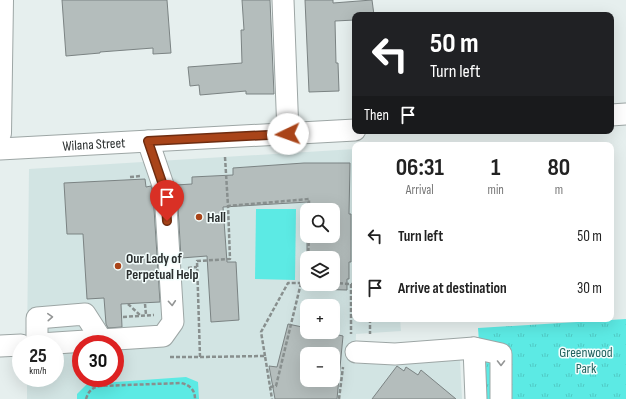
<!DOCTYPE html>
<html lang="en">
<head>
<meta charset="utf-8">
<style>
  body { margin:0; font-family:"Sofia Sans Condensed",sans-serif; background:#f6f6f6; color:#222; height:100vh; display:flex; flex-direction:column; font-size:15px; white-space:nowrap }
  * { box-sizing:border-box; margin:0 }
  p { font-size:13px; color:#767676 }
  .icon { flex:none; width:22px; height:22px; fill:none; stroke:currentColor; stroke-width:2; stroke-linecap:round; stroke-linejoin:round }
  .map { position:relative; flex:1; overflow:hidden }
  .side { position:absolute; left:352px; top:142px; width:262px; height:180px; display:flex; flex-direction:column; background:#fff; border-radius:8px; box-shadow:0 4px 16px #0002 }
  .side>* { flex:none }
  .hud { position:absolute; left:352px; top:12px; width:262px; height:122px; border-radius:8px; box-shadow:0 4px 16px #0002; background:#202124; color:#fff; overflow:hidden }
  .buttons { position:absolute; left:300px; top:203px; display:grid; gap:8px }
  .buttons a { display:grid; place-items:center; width:40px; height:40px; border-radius:8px; background:#fff; box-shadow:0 4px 16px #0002; font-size:20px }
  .speed { position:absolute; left:12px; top:335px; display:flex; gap:8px; font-size:20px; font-weight:700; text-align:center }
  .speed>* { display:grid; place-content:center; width:52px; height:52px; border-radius:50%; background:#fff; box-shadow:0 4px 16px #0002; line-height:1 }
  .speed small { font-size:10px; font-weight:400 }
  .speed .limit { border:6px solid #d22; background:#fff; color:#111 }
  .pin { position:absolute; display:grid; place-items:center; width:34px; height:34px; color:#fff; margin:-41px -17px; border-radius:50% 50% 50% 0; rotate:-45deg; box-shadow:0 0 4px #0007 }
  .pin .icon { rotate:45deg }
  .me { position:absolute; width:44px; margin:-22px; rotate:267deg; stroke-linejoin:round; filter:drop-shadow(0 0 3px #0008) }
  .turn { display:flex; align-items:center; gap:14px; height:84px; padding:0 12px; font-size:18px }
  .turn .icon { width:52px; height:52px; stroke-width:2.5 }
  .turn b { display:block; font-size:28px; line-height:34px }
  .then { display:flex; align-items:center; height:38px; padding:0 12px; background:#0003; gap:8px; font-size:15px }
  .eta { display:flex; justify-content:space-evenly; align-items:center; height:68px; text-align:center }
  .eta b { font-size:24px; font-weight:700; line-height:28px }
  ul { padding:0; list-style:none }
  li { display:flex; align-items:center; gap:12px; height:52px; padding:0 12px }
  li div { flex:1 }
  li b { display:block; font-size:15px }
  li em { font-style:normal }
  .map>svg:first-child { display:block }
  .built { fill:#d2e4e3; fill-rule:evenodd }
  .grass { fill:#5ceae4 }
  .park { fill:url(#park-tufts) }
  .building { fill:#b4bdbc; stroke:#7b8383; fill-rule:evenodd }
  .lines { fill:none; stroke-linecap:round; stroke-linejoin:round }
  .minor-casing { stroke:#9da6a5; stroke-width:23 }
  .major-casing { stroke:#9da6a5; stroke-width:24 }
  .path { stroke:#888f8e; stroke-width:2.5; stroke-dasharray:4 2; stroke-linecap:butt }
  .minor { stroke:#fff; stroke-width:21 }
  .major { stroke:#fff; stroke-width:22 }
  .oneway { stroke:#949696 }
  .route-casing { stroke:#6e2c10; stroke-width:10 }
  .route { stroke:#a94419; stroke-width:7 }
  .poi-dot { fill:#a94419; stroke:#f3fdfc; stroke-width:1.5 }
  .labels { text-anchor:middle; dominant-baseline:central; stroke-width:3; stroke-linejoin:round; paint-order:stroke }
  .street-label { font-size:14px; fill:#2a2e2e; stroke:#f3fdfc }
  .poi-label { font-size:14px; font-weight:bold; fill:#2a2e2e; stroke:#f3fdfc; text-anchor:start }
  .park-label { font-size:14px; fill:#236360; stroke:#f3fdfc }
</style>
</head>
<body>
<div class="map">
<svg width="626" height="399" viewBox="0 0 626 399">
  <defs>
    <pattern id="park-tufts" width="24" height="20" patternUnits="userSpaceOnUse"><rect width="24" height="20" fill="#5ceae4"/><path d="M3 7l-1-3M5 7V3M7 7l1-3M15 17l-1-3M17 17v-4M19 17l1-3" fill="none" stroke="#50c9c4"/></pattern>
  </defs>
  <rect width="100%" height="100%" fill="#e6efee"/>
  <path class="built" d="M355,149v170h45l1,12 -45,3 -1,30 105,-4 2,39h-435v-21h28v-34h-28l2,-175zM307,210h26v26h-26zM307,258h26v26h-26zM307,306h26v26h-26zM81,344h34v34h-34zM307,354h26v26h-26z"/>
  <g class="grass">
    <polygon points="256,209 296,209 295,280 255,279"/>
    <polygon points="186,377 198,382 199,399 77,399 77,394 87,384"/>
  </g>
  <polygon class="park" points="626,319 626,399 483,399 478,328"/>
  <g class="building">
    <polygon points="62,0 167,0 171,53 153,54 153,48 100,52 100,53 66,56"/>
    <polygon points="242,0 270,0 274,94 246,94 246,91 200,95 199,85 190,86 188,67 242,63 241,30 244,30"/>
    <polygon points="305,0 333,0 333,3 372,0 374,15 355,15 355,20 335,21 336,63 338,63 339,91 309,92"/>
    <path d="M304,163h46l-1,51h2v48h-2v17h-2v11l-40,-1v-53h26v-26h-26l1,-8 -85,5 4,55h9l3,58 -28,2 -4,-66 -26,2 -4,-68 -1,-5 16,-1v-7l41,-2v-7zM307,258h26v26h-26z"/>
    <polygon points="145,179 146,187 151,186 153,193 160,302 121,304 122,327 108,328 106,324 104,298 87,299 83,234 67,234 64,183"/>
    <path d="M288,324l19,4v4h18l18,4 -6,63h-62l-6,-33 8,1zM307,354h26v26h-26z"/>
    <polygon points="397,366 404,371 406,367 418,375 421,370 456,399 372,399"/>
  </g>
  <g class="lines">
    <defs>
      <g id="minor">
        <polyline points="283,0 288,134"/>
        <polyline points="611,115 626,114"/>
        <path id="s1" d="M0,149l355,-19"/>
        <polyline points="37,344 37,318 85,314 101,339"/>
        <polyline points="40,344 163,336 173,322 165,191 148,141"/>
        <polyline points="0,346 21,345"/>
        <polyline points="474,348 476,399"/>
        <polyline points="356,352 395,354 474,348 501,354 501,399"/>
      </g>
      <polyline id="major" points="0,133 2,0"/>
    </defs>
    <use href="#minor" class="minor-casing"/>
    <use href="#major" class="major-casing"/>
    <g class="path">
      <polyline points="225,157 228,206 309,199 309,210"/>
      <polyline points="130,177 141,176"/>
      <polyline points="308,258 309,236"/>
      <polyline points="188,268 197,267"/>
      <polyline points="333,283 351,284 351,334"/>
      <polyline points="128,304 140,315"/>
      <polyline points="145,304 146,315"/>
      <polyline points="123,317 154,315"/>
      <polyline points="370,319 370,334"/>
      <polyline points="265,356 261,332 288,283 301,283"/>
      <polyline points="170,357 200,357 197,261 230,259 228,206"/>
      <polyline points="200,357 265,356 272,399"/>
      <polyline points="270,387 276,386 301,283 307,283"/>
      <path d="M86,399c2,-7 6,-12 14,-13l81,-3c9,2 14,7 14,16"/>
      <polyline points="339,399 343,367"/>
    </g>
    <use href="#minor" class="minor"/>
    <use href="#major" class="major"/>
  </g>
  <defs><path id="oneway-chevron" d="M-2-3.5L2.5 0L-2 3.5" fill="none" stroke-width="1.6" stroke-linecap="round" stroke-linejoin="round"/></defs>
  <g class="oneway">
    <use href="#oneway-chevron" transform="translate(172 303) rotate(86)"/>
    <use href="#oneway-chevron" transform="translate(50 317) rotate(-4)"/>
    <use href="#oneway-chevron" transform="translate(501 363) rotate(90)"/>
  </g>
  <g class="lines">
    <defs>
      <polyline id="route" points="167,221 165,191 148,141 288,134"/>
    </defs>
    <use href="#route" class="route-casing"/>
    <use href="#route" class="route"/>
  </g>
  <g class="poi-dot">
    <circle cx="199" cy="217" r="4"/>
    <circle cx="118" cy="266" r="4"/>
  </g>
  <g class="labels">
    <g class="street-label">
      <text stroke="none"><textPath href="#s1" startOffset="94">Wilana Street</textPath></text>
    </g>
    <g class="poi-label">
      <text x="207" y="217">Hall</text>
      <text x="126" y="258">Our Lady of<tspan x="126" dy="16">Perpetual Help</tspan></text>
    </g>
    <g class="park-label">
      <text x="586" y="352">Greenwood<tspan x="586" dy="16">Park</tspan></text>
    </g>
  </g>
</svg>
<div class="buttons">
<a><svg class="icon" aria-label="search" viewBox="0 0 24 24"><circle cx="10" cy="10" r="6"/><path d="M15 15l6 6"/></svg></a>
<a><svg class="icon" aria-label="layers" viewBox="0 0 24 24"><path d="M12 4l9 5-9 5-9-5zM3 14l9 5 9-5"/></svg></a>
<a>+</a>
<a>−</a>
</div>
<div class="speed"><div>25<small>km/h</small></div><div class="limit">30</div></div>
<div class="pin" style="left:167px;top:221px;background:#d93025"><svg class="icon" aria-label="arrive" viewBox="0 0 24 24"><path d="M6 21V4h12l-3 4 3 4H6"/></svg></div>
<svg class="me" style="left:288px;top:134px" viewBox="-20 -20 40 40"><circle r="19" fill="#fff"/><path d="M0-13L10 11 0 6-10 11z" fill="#a94419"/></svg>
<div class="hud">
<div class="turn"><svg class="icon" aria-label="left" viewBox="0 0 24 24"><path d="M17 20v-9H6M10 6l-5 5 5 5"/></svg><div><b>50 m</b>Turn left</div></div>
<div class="then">Then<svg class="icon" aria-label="arrive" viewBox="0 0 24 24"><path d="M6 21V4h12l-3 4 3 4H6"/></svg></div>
</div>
<section class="side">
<div class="eta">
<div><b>06:31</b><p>Arrival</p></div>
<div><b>1</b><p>min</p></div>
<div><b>80</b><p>m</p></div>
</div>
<ul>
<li><svg class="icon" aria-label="left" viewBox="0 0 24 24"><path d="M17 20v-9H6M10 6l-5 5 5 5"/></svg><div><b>Turn left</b></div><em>50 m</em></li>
<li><svg class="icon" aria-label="arrive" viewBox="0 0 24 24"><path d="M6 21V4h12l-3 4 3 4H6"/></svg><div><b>Arrive at destination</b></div><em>30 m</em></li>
</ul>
</section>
</div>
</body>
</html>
